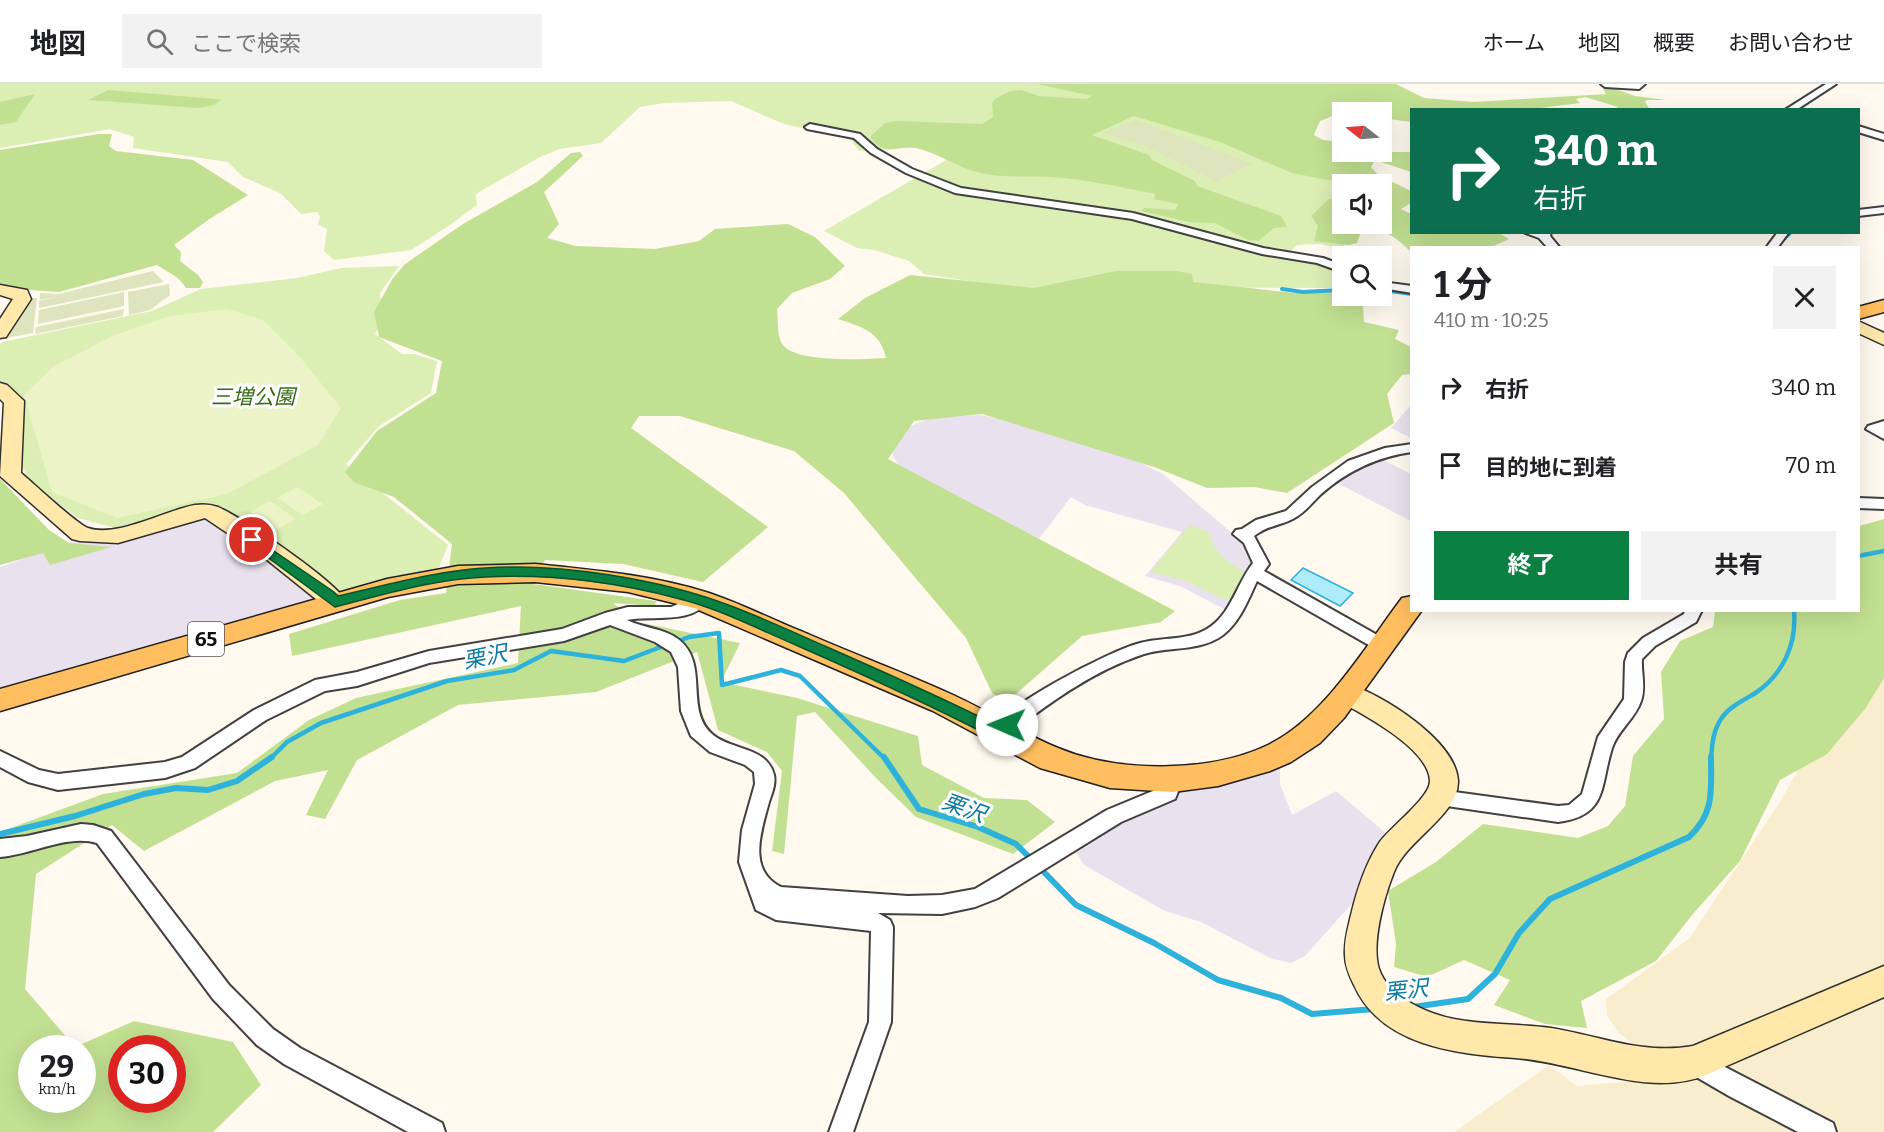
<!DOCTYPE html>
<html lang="ja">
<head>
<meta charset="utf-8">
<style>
  body { margin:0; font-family:Bitter,"Noto Sans JP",serif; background:#f2f2f2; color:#202124; height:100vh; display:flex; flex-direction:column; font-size:22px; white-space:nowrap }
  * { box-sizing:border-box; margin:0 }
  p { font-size:20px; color:#757577 }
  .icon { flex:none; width:33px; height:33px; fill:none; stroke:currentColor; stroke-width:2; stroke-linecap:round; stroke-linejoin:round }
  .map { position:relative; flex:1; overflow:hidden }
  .drawer { position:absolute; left:1410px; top:162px; width:450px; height:366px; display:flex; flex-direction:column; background:#fff; border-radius:0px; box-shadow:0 6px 24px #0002 }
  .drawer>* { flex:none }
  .top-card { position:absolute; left:1410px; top:24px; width:450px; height:126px; border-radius:0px; box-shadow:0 6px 24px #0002; background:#0b6e4f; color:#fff; overflow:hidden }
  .needle { width:39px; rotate:287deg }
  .controls { position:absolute; left:1332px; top:18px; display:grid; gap:12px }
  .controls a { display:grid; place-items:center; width:60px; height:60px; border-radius:0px; background:#fff; box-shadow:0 6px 24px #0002; font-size:30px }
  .speed { position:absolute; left:18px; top:951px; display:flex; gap:12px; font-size:30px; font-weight:700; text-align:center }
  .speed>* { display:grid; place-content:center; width:78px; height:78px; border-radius:50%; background:#fff; box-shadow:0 6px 24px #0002; line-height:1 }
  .speed small { font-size:15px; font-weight:400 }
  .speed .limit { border:9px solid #d22; background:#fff; color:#111 }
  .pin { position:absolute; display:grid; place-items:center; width:51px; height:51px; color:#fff; margin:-26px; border:3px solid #fff; border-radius:50%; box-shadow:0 2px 6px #0007 }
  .me { position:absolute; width:66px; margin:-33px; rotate:271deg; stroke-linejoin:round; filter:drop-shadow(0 0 4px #0008) }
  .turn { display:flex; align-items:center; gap:21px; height:126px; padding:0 24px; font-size:27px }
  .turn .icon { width:78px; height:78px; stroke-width:2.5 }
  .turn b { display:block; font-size:42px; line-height:51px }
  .round { display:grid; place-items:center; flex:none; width:63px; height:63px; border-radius:0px; background:#f2f2f2 }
  .overview { display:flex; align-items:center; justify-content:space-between; height:102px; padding:0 24px }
  h1 { font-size:36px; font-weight:700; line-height:45px }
  .button { display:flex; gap:12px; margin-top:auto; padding:12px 24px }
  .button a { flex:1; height:69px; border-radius:0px; background:#0b8043; color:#fff; font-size:24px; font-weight:700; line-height:69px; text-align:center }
  .button a+a { background:#f2f2f2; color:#202124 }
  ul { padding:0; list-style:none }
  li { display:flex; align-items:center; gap:18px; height:78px; padding:0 24px }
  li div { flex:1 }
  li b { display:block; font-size:22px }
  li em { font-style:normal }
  header { display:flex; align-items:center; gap:36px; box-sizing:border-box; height:84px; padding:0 30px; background:#fff; border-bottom:2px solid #e0e0e0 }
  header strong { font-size:28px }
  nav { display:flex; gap:33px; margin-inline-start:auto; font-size:21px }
  .search { width:420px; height:54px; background:#f2f2f2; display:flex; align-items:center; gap:15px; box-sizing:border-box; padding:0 21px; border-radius:0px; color:#757577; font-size:22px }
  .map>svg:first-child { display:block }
  .industrial { fill:#eae1ee }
  .farmland { fill:#f8edcc }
  .green { fill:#dbeeb4 }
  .forest { fill:#c2e092; fill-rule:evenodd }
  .cemetery { fill:#dee4bd }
  .pitch { fill:#ecf4c7 }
  .water { fill:#aeecfc; stroke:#2db2db; stroke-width:1.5 }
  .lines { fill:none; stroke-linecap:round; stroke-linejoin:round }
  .stream-far3 { stroke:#2db2db; stroke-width:3 }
  .stream-far2 { stroke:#2db2db; stroke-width:4 }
  .stream-far1 { stroke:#2db2db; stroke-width:4.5 }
  .stream { stroke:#2db2db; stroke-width:6 }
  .street-casing { stroke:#414141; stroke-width:4 }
  .secondary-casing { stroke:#303030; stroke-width:3 }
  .primary-casing { stroke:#1f1f1f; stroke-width:3 }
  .street { fill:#fff; fill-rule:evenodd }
  .secondary { fill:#ffe8aa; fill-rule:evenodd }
  .primary { fill:#ffbe5f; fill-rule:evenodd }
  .route { fill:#0b8043; stroke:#07532c; stroke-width:1.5 }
  .labels { text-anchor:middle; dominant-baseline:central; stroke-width:6; stroke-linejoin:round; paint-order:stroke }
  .shield { fill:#fff; stroke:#565656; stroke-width:1.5 }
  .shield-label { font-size:20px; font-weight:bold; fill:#0e0e0e }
  .park-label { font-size:21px; font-style:italic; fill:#376d17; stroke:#fff }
  .water-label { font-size:22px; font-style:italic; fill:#0a7aa5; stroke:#fff }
</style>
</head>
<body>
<header>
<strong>地図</strong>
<div class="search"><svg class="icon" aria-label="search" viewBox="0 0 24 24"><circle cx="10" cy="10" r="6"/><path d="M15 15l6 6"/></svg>ここで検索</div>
<nav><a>ホーム</a><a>地図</a><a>概要</a><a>お問い合わせ</a></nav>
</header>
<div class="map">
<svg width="1884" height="1048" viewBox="0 0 1884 1048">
  <rect width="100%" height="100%" fill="#fff9ef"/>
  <g class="industrial">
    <polygon points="1411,321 1412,321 1411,354 1391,344"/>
    <polygon points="981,331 1100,358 1163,390 1247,462 1256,478 1228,527 1180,502 1145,492 1182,448 1085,421 1071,413 1038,456 900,384 893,372 893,361 903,345 931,334"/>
    <polygon points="1379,374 1411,390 1411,437 1333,397"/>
    <polygon points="209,432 325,514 0,609 0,483 79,455 97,457"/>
    <polygon points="1280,681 1280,700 1292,731 1336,707 1388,751 1364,806 1305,872 1291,879 1270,874 1201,838 1165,827 1084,781 1073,763 1103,744 1175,709 1194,703"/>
  </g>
  <polygon class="farmland" points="1884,552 1884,1048 1454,1048 1549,981 1577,1002 1656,995 1643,968 1618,948 1607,932 1606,915 1690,854 1781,716 1845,602"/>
  <g class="green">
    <polygon points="0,0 1243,0 1372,100 1342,100 1342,140 1354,149 1341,165 1320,160 1297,161 1291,167 1294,174 1324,179 1342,187 1342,204 1073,203 1035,207 924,190 909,177 874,166 857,164 824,147 974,60 859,67 850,55 784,40 731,17 664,19 640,23 601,59 560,65 540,73 476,110 477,121 447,143 411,166 334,176 324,167 327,145 318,140 320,133 317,128 301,130 280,109 243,93 228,78 133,64 134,53 110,45 0,64"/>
    <polygon points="399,182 380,209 382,235 375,250 402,270 414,270 437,277 431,309 379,342 346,380 448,461 437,488 347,509 329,505 215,420 196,422 119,445 78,434 30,398 21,380 0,300 0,261 2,258 152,227 201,205 297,194 342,184"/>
    <path d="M1190,441l19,7c5,22 18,30 37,40l-13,27 -8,1 -39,-19 -36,-9z"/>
  </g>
  <g class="forest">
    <path d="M1037,0h359l28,14 50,4 132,-8 -4,-7 11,1 22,8 31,4h-19l-2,2 4,6 -37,2 6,-3 -33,-10 -9,2 4,4 -55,7h-113l-1,12 -29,-4v-6h-40v4h-9l-13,5 -6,14 9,5 19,2v10h69v20l-30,-10h-7l-3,5 7,8 33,16v12l-10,6 10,5 1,18 87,1 10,6 -18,8 -79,1 -1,4c-13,-13 -29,-26 -49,-23l-5,14 -8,2 -35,-4 4,-15 -7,-10 18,-17h8l5,4v21h40v-12l9,-7 -9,-5v-16h-34l-56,-11 -72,-31 -86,-26 -42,19 57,20 3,5 43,21 2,5 84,30 6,11 -13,1 -16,13 -10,-1 -33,-17 -26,-1 -48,-11 3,-3 31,2 3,-6 -24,-5 1,-5c-35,-7 -69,-15 -105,-17 -23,-1 -46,1 -69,-4 -23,-5 -43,-20 -65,-25 -21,-3 -30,10 -46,-11l15,-14 11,-2 86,3 11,-7 -1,-14 3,-4 15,-8 11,-1 18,6 47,3 6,-3z"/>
    <polygon points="108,6 216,15 222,16 214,21 198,24 88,16"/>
    <polygon points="35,10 16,38 0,41 0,18"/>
    <path d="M99,50h13l-3,12 7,5 77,9 55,35 -40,25 -34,25 7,7 -1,9 18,14 5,7 -3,6h-14c-7,-12 -17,-15 -29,-23l-98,27 -59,-4v-138z"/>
    <path d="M580,68l3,4 -39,36 15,32 -12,14 29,8 79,3 44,-8 16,-12 73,-5 27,13 30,29 -15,13 -38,14 -15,16c1,9 0,24 4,33 10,22 84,17 105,16 -6,-27 -24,-31 -48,-39l27,-21 45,-23 124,13 82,-17h61l15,3 1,8 101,11h48v3h15l6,8 1,18 35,8 -4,9 16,8v27l-9,1 -15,19 7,29 -107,70 -33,-6 -47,1 -53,-21 -172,-53 -68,7 -26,38 287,152 -14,11 -79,14 -75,66 -15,-9 -26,-55 -122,-145 -50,-42 -114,-35h-41l-8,12 137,99 -65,55 -80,-18 -78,-4 -12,24 123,17 -1,5 -42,-3 24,19 103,21 -19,39 76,16 121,38 4,29 62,33 43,2 28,22 -42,32 -97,-37 -40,-39 -61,-66 -18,4 -13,138 -12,-3 10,-80 -15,-19 -49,-22 -21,-78 -101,40 -138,13 -101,55 -32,59 -19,-4 22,-45 -53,11 -131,70 -32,-26 -76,49 -11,115 50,58 59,-26 99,21 28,43 -48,47h-213v-300l103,-38 134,-21 72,-53 47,-22 162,-35 3,-57 -229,50 -3,-22 111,-34 46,-7 6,-49 -58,-47 -40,-15 -9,-10 32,-41 59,-38 6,-32 -63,-24 -5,-25 19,-34 12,-14 58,-40 74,-42 34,-29zM32,964h50v52h-50zM122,964h50v52h-50z"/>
    <polygon points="0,395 49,446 69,459 111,463 50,481 43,469 0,481"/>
    <polygon points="1884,435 1884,594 1865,625 1827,670 1780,696 1740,777 1692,831 1656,877 1581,917 1587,944 1545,940 1494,921 1510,896 1464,876 1427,893 1394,883 1396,860 1388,807 1436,778 1483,740 1578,754 1608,742 1625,722 1633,672 1664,635 1661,588 1680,557 1713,543 1715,527 1858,526 1859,442"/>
  </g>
  <g class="cemetery">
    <polygon points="1136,36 1253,80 1216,97 1143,61 1103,49"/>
    <polygon points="153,187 164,198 39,224 39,217 57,213 40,216 40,209 58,210"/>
    <polygon points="169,200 170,211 150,226 129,231 128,208"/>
    <polygon points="124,208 124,222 38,240 39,226"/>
    <polygon points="32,214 37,214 33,249 7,254"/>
    <polygon points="124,225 123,232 35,250 36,243"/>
  </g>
  <g class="pitch">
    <polygon points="227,225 263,236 299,272 341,324 318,361 227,410 117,434 52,408 24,311 53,283 112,252 170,232"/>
    <polygon points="297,403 323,420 303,431 277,414"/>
    <polygon points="270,417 296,435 276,446 250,428"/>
  </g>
  <polygon class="water" points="1303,484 1353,509 1340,522 1291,496"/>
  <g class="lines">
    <polyline class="stream-far3" points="1779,164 1779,160 1790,150"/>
    <g class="stream-far2">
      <polyline points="1282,205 1303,208 1342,206"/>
      <polyline points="1382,206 1412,210"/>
    </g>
    <g class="stream-far1">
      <polyline points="1858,472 1884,467"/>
      <polyline points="674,559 689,553 719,549 722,601 781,586 800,592 885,675"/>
      <polyline points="270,675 287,658 321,639 447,597 514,586 551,567 624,577 666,561"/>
      <path d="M1711,675c1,-14 2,-28 10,-40 8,-12 21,-18 33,-25 29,-19 43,-50 40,-84"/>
    </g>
    <g class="stream">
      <polyline points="884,673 919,725 978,743 1016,760 1032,776"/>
      <polyline points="0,750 75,732 144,710 176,704 208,706 237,697 272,673"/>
      <polyline points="1040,784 1076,821 1154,859 1218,896 1281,914 1312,930 1374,925"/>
      <path d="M1413,923l55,-8 27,-25 24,-41 31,-34 139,-62c26,-24 22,-47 22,-80"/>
    </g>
    <defs>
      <g id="street">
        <polygon points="1601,0 1645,0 1639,5 1605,3"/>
        <polygon points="1826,0 1836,0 1796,26 1785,26"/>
        <polygon points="810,40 860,50 877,65 912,85 961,104 1133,129 1263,164 1323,174 1342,181 1342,188 1317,179 1262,170 1132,135 955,109 906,89 871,69 854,54 807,45 805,43"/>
        <polygon points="1858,42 1884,50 1884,56 1858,48"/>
        <polygon points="1884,123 1884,129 1858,132 1858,126"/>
        <polygon points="1523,148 1551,148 1550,152 1560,164 1548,164 1539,154"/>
        <polygon points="1778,148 1789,148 1777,164 1766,164"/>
        <polygon points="1382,198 1412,202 1412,209 1382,204"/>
        <polygon points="1884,337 1884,355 1866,345 1868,342"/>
        <path d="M1412,360v8c-36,5 -65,19 -92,43 -7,7 -15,17 -24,22 -14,9 -26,7 -42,19l15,28 -5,7 122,69 3,4 -3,4h-12l-117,-67c-9,19 -17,41 -34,54 -23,17 -53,11 -79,19 -52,17 -98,51 -140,84l-7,2 -7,-2 -2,-5c14,-26 121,-82 152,-90 22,-6 47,-2 67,-14 24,-14 30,-46 46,-66l-9,-20 -11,-9 3,-4 6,-1 14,-9 30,-9 26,-24 36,-26 37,-13z"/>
        <polygon points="1858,414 1884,415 1884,425 1858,424"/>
        <path d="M701,510l6,2 2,4c-16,25 -58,15 -82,20 16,8 36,8 51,19 32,24 6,70 34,95 19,17 55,12 62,41 2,9 -2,18 -5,27 -8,30 -22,68 12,85l127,9 34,-1 33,-6 132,-79 53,-22 6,-14 7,-3 7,3 3,5 -8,20 -54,23 -123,76 -23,9 -33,7 -64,-1 12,7 3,7 -2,95 -38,110h-24l40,-110 2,-91 -95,-11 -20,-10 -17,-48 3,-32 13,-46 -1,-12 -9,-7 -35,-13 -19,-16 -10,-25 -3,-44 -7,-15 -16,-10 -45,-17 -46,16 -135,22 -72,23 -32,5 -59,29 -71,48 -30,10 -107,12 -30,-8 -28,-15v-16l39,19 19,4 107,-12 17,-5 72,-47 61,-30 42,-8 72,-21 133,-22 43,-16 23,-6h43z"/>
        <path d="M1685,526h17l-6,12 -41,24 -13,13c-1,14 4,28 -1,42 -6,18 -23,29 -29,47 -12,38 -4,68 -54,74l-125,-18 -3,-6 3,-6 7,-2 118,16 11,-1 13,-11 16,-57 26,-38 1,-37 3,-9 15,-15 41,-24z"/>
        <path d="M81,740l12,1 18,6 118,154 44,44 27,19 142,75 3,9h-37l-124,-68 -27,-19 -44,-46 -116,-156c-30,-9 -66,12 -97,14v-18l27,-3z"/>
        <polygon points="1694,967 1833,1039 1836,1048 1798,1048 1729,1012 1686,987 1682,979 1686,971"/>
      </g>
      <g id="secondary">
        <polygon points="0,201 27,206 31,215 6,253 0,254 0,235 13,215 0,211"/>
        <polygon points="1858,237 1884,249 1884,261 1858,249"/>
        <path d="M0,299l7,2 17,16 -3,72c12,10 57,52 67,55 29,10 78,-18 107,-23 8,-1 15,-1 23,2 25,11 116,73 129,95l-4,6 -8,2 -8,-2 -61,-49 -61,-41 -87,25 -38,-2 -8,-2 -72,-63 4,-73 -4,-4z"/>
        <path d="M1346,599c35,11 110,57 112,98 1,34 -52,59 -64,91 -10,25 -23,72 -15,97 10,30 54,47 81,51 30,5 61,4 91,8 49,8 92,27 142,18l191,-80v31l-178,78c-58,24 -130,-13 -191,-17 -59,-4 -134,-12 -161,-73 -5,-10 -9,-19 -9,-30 -1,-14 3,-27 6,-40 6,-25 14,-50 28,-72 11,-16 51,-45 51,-62 -1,-33 -68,-67 -93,-81l-4,-7 4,-7z"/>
      </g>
      <g id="primary">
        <polygon points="1884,216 1884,228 1858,235 1858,223"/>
        <path d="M535,480c58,6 118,11 174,29 33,11 66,28 99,41 48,21 97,39 145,61 35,16 69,38 105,53 59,25 152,25 210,-3 56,-27 97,-98 134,-147l10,-2v14h10l-78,108 -24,25 -29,19 -21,9 -52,15 -45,6 -63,-4 -70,-20 -107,-57 -239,-103 -66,-16 -93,-10 -77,2 -70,13 -388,114v-22l387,-110 71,-13z"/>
      </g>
    </defs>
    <use href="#street" class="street-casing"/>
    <use href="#secondary" class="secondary-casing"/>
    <use href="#primary" class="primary-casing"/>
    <use href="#street" class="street"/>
    <use href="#secondary" class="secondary"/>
    <use href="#primary" class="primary"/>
  </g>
  <path class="route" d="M252,452l82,56 4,4c49,-11 97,-25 147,-28 75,-5 176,11 246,38 32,12 64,27 96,41 57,25 114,50 169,78l11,-6 6,2 2,4 -12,12h-11c-64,-33 -128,-62 -194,-91 -40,-17 -80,-38 -122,-48 -61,-16 -127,-24 -190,-21 -51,2 -101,17 -151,30l-87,-64 -2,-3z"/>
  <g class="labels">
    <rect class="shield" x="188" y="538" width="36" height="34" rx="4.5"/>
    <g class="shield-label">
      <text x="206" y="555">65</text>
    </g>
    <g class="park-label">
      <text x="253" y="313">三増公園</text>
    </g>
    <g class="water-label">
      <text transform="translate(485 573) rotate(-11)">栗沢</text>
      <text transform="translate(964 724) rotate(20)">栗沢</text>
      <text transform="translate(1406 906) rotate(-6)">栗沢</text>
    </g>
  </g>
</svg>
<div class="controls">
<a><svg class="needle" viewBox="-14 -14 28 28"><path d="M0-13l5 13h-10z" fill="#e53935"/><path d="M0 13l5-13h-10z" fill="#757577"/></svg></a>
<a><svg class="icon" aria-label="sound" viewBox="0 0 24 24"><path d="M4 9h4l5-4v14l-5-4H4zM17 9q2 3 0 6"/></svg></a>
<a><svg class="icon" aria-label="search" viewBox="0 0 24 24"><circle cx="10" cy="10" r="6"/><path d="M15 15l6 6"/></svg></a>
</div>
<div class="speed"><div>29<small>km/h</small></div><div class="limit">30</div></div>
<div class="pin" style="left:252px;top:456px;background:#d93025"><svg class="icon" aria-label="arrive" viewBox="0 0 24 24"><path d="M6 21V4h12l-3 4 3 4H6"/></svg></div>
<svg class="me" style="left:1007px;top:641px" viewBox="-20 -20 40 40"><circle r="19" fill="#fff"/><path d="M0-13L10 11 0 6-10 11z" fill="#0b8043"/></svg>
<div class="top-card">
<div class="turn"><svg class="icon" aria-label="right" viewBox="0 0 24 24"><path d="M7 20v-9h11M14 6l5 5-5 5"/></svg><div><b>340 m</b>右折</div></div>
</div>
<section class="drawer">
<div class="overview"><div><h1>1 分</h1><p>410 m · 10:25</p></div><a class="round"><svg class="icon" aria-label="close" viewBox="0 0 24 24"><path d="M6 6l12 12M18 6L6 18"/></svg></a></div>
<ul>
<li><svg class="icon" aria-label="right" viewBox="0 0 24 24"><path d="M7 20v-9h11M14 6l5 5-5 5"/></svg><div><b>右折</b></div><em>340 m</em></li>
<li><svg class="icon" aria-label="arrive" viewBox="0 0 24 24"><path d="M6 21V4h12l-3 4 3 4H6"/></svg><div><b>目的地に到着</b></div><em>70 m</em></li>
</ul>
<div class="button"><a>終了</a><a>共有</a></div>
</section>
</div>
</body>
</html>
